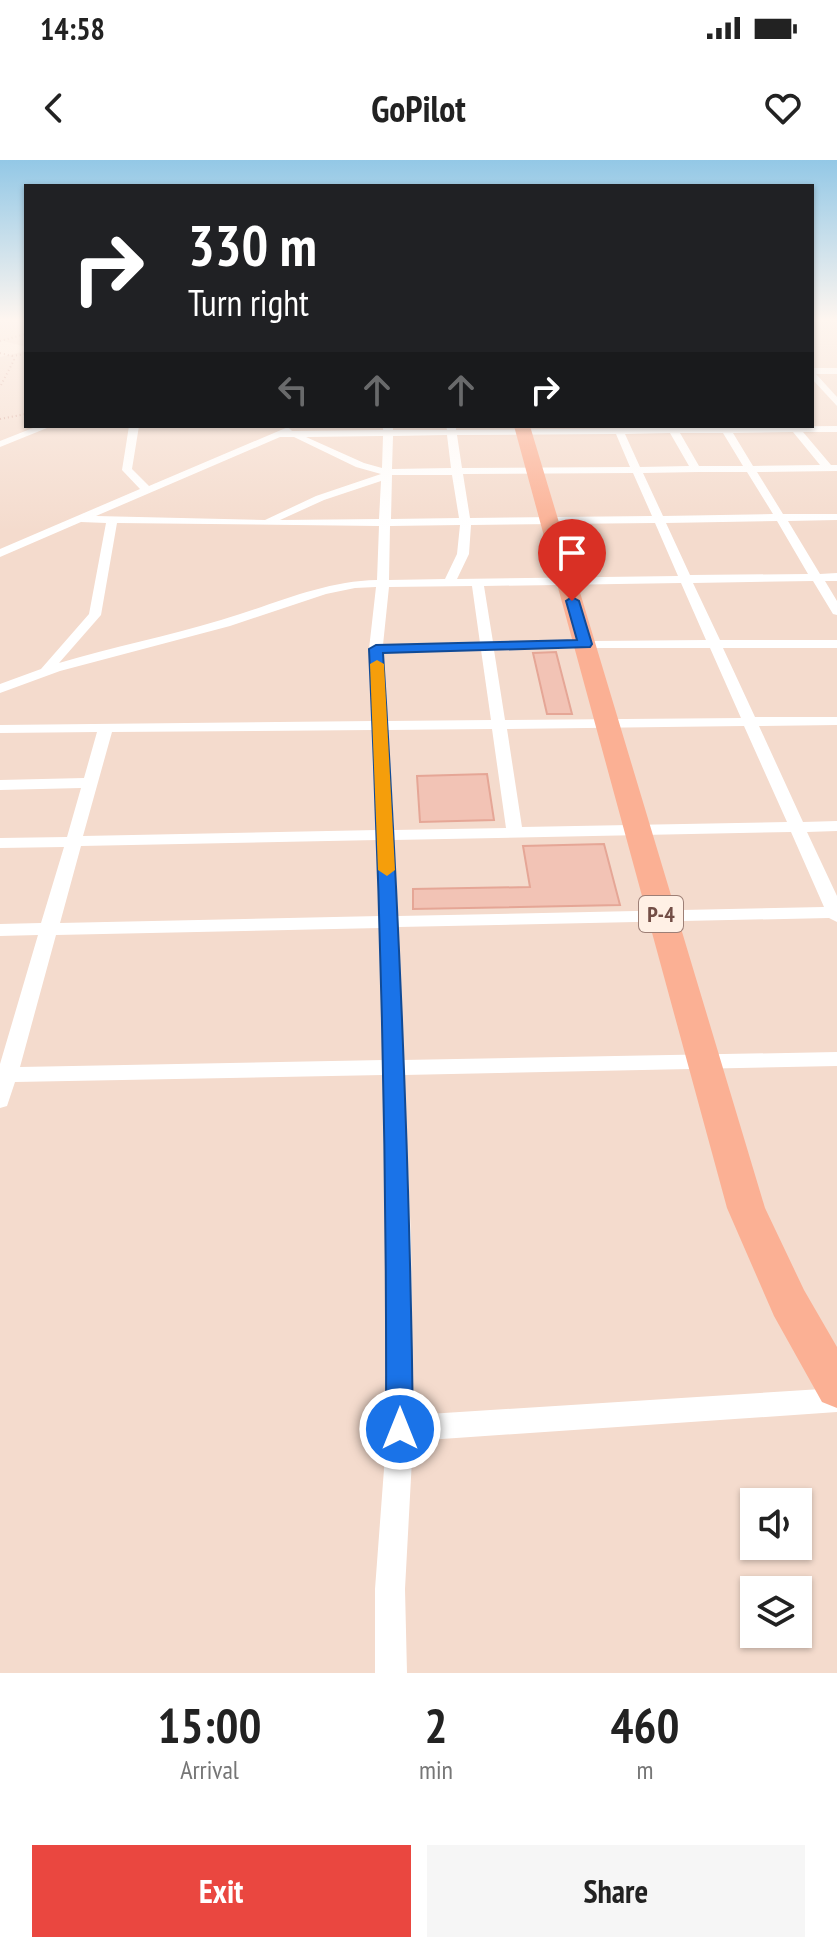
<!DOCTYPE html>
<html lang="en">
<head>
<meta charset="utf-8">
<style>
  body { margin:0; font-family:"PT Sans Narrow",sans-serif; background:#f6f6f6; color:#222; height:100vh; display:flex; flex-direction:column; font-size:30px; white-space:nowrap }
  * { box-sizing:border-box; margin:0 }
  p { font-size:26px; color:#767676 }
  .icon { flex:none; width:44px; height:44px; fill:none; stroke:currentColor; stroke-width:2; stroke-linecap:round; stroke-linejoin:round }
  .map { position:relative; height:1513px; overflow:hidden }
  .side { display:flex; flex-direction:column; background:#fff; flex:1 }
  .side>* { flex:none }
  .top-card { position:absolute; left:24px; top:24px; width:790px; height:244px; border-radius:0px; box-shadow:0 2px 6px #0004; background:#202124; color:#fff; overflow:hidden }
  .tools { position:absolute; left:740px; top:1328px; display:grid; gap:16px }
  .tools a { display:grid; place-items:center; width:72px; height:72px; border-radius:0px; background:#fff; box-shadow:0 2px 6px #0004; font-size:40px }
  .pin { position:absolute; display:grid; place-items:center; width:68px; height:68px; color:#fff; margin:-82px -34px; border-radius:50% 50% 50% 0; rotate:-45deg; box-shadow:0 0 8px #0007 }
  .pin .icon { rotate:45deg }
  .me { position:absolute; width:88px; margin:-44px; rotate:0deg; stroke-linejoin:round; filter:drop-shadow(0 0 6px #0008) }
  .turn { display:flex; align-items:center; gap:28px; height:168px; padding:0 32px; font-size:36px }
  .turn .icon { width:104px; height:104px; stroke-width:2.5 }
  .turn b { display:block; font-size:56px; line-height:68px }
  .lanes { display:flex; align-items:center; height:76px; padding:0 32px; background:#0003; justify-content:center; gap:40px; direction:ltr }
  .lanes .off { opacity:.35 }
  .eta { display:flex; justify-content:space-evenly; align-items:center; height:136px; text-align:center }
  .eta b { font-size:48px; font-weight:700; line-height:56px }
  .cta { display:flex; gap:16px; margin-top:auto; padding:16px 32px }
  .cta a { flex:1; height:92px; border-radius:0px; background:#ea4740; color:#fff; font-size:32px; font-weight:700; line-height:92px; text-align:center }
  .cta a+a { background:#f6f6f6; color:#222 }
  .status { display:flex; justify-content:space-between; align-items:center; height:56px; padding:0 40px; background:#fff; direction:ltr }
  .status svg { height:22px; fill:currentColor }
  header { display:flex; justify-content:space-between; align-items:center; height:104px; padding:0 32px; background:#fff; font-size:36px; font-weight:700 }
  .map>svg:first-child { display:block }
  .residential { fill:#f4dbcd; fill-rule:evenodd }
  .building { fill:#f2c3b5; stroke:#e5a696; stroke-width:2 }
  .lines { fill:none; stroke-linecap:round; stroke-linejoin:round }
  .path { stroke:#d7a699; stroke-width:2; stroke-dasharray:1 3; stroke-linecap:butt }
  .minor { fill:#fff; fill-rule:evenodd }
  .trunk { fill:#fbb094; fill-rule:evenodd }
  .route { fill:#1a73e8; stroke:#114b97; stroke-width:2 }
  .slow { fill:#f59e0b }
  .labels { text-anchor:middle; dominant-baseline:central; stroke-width:8; stroke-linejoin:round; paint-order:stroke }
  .shield { fill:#fff0e5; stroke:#9d7f76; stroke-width:2 }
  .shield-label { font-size:22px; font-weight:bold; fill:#734e46 }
</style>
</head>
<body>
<div class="status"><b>14:58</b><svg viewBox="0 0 49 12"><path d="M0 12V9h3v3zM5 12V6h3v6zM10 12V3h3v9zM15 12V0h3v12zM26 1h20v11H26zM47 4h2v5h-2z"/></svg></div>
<header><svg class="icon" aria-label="back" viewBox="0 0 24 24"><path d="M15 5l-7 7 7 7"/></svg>GoPilot<svg class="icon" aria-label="heart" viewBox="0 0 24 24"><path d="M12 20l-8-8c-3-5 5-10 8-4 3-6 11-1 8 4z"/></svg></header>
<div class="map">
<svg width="837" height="1513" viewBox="0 0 837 1513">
  <rect width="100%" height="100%" fill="#fdebde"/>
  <g class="residential">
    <polygon points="0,159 26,159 26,187 0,180"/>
    <path d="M812,159h25v1354h-837v-1316l26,-6v75h786zM754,1342h44v44h-44zM754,1430h44v44h-44z"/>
  </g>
  <g class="building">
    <polygon points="556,492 572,554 547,554 533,493"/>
    <polygon points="487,614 494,660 420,662 417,616"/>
    <polygon points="604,684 620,745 413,749 413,729 530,727 523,686"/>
  </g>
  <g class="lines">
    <g class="path">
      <polyline points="0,181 26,174"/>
      <polyline points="0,193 12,196 14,200 0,227"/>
      <polyline points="12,196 26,194"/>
      <polyline points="0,259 26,254"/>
    </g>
    <g class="minor">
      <polygon points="812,208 837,208 837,214 816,214 837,237 837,246 812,219"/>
      <polygon points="38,266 52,266 0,287 0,281"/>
      <path d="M129,266h10l-7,43 17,17 139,-59 4,4 91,-1v-4h10v4h54l-1,-4h10v4l381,-4v6h-34l28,33h6v6l-80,1 26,42h54v6l-49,1 32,53 17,-1v8h-12l12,20v14l-4,-1 -20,-33 -120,2 27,57h117v8h-114l32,69h82v8l-78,1 44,96 34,-1v10l-30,1 30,64v26l-8,-4 -431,9 5,133 434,-8v14l-433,9 7,164 2,176 424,-27v24l-424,29 -8,148 2,84h-32v-84l12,-160v-190l-4,-164 -368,7 -8,24 -7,2v-44l38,-129 -38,1v-12l41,-1 23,-76 -64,1v-10l67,-1 14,-49 -81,2v-10l84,-2 13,-46 -97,1v-8l373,-4 -4,-72 7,-62 -21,1 -29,6 -96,32 -170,45 -60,22v-9l41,-15 48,-55 17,-91 -25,-1 -81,35v-8l140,-60 -18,-19zM793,272l27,33 -67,1 -20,-33zM670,273l19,33 -49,1 -15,-33zM680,273h43l20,33h-44zM616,274l14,33 -168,1 -5,-33zM447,275l4,33 -59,1 1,-33zM383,276l-1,32 -18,-5 -58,-26zM280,277h14l62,30 25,7 -65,22 -51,24 -169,-4zM699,312h48l26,42 -110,2 -20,-43zM633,313l19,43 -182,2 -7,-44zM392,315h60l7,43 -68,1zM381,321l-2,38 -99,1 44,-20zM777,361l31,53 -118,1 -24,-52zM117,363l262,3 -2,54c-55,1 -104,25 -156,40 -53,16 -108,27 -162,43l42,-48zM655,363l23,53 -221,3 12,-25 2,-29zM460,365l-3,29 -12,25 -56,1 1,-54zM681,423l25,57 -213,2 -9,-56zM472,426l8,57 -97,2 6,-58zM585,488h125l31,70 -236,2 -11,-70zM481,490l10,70 -104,1 -4,-68zM744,566l43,96 -265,5 -15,-98zM492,569l14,99 -112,2 -6,-100zM373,570l4,100 -294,6 29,-104zM791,672l33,75 -426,9 -4,-76zM378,680l2,76 -320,7 21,-77zM380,768l3,132 -363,7 36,-132z"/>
    </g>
    <polygon class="trunk" points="514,266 530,266 765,1048 804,1130 837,1187 837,1248 822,1242 774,1156 727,1048"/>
  </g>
  <linearGradient id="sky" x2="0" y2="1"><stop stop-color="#93c8e6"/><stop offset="0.43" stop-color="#fef6f0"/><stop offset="1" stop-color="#fef6f0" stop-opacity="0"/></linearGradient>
  <rect width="837" height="371" fill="url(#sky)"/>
  <path class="route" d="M572,437l7,4 13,43 -2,3 -207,6c16,258 27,517 30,776l-4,9 -9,4 -10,-4 -4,-9c1,-260 -5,-520 -17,-780l7,-4 201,-5 -11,-39z"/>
  <polygon class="slow" points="377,500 384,504 395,710 387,716 378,710 370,504"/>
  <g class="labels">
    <rect class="shield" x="639" y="736" width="44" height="36" rx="6"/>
    <g class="shield-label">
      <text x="661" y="754">P-4</text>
    </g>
  </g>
</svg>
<div class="tools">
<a><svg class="icon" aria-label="sound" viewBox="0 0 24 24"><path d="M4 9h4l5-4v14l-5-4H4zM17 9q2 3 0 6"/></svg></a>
<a><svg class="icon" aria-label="layers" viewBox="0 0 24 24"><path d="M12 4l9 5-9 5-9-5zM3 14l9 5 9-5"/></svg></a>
</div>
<div class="pin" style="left:572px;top:441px;background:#d93025"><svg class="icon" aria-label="arrive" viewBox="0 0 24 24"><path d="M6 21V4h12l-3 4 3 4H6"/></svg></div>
<svg class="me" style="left:400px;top:1269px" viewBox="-20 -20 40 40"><circle r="17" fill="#1a73e8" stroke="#fff" stroke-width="3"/><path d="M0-11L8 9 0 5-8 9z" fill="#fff"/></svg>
<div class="top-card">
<div class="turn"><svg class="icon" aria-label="right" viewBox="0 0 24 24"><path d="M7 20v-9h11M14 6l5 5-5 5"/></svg><div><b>330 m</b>Turn right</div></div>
<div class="lanes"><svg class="icon off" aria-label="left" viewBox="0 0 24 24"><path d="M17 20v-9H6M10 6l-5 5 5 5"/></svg><svg class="icon off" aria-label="ahead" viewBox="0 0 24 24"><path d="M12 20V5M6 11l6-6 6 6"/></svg><svg class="icon off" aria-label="ahead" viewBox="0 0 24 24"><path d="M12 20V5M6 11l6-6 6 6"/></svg><svg class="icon" aria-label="right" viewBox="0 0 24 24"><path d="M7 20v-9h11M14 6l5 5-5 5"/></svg></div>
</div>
</div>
<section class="side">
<div class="eta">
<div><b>15:00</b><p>Arrival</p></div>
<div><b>2</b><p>min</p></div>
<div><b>460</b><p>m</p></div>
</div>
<div class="cta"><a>Exit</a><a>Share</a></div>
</section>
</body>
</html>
